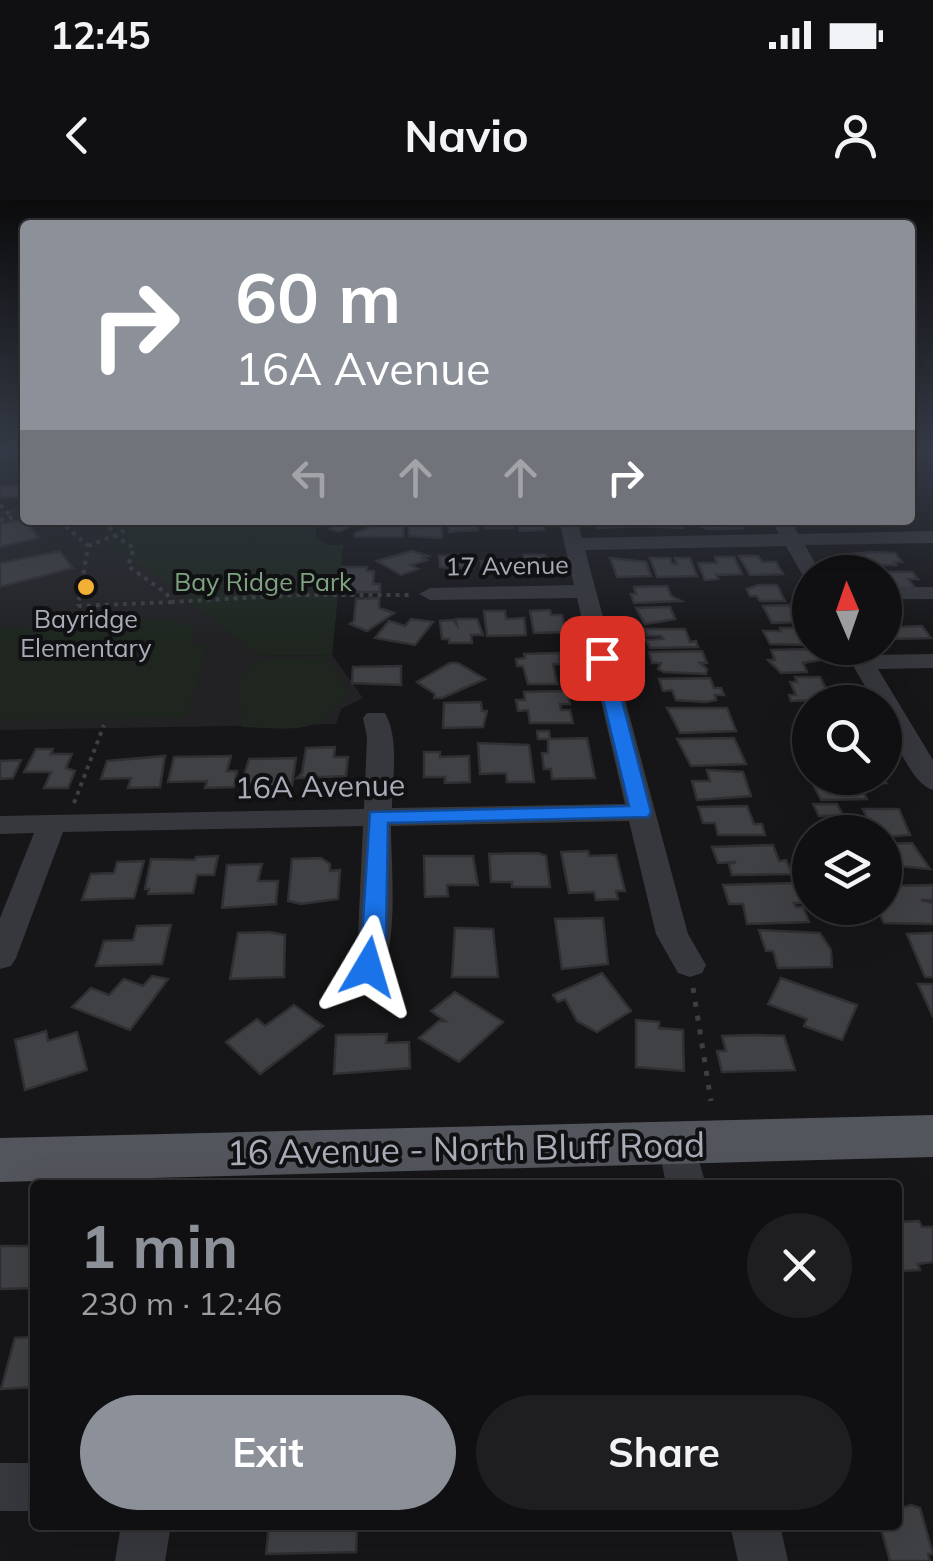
<!DOCTYPE html>
<html lang="en">
<head>
<meta charset="utf-8">
<style>
  body { margin:0; font-family:Mulish,sans-serif; background:#1e1e20; color:#f1f3f6; height:100vh; display:flex; flex-direction:column; font-size:38px; white-space:nowrap }
  * { box-sizing:border-box; margin:0 }
  p { font-size:32px; color:#9c9d9f }
  .icon { flex:none; width:55px; height:55px; fill:none; stroke:currentColor; stroke-width:2; stroke-linecap:round; stroke-linejoin:round }
  .map { position:relative; flex:1; overflow:hidden }
  .panel { position:absolute; left:30px; top:980px; width:872px; height:350px; display:flex; flex-direction:column; background:#101012; border-radius:10px; box-shadow:0 10px 40px #0002,0 0 0 2px #303032 }
  .panel>* { flex:none }
  .top-card { position:absolute; left:20px; top:20px; width:895px; height:305px; border-radius:10px; box-shadow:0 10px 40px #0002,0 0 0 2px #303032; background:#8c9099; color:#fff; overflow:hidden }
  .needle { width:65px; rotate:358deg }
  .controls { position:absolute; left:792px; top:355px; display:grid; gap:20px }
  .controls a { display:grid; place-items:center; width:110px; height:110px; border-radius:50%; background:#101012; box-shadow:0 10px 40px #0002,0 0 0 2px #303032; font-size:50px }
  .pin { position:absolute; display:grid; place-items:center; width:85px; height:85px; color:#fff; margin:-42px; border-radius:20px; box-shadow:0 5px 15px #0006 }
  .me { position:absolute; width:110px; margin:-55px; rotate:7deg; stroke-linejoin:round; filter:drop-shadow(0 0 8px #0008) }
  .turn { display:flex; align-items:center; gap:35px; height:210px; padding:0 50px; font-size:45px }
  .turn .icon { width:130px; height:130px; stroke-width:2.5 }
  .turn b { display:block; font-size:70px; line-height:85px }
  .lanes { display:flex; align-items:center; height:95px; padding:0 50px; background:#0003; justify-content:center; gap:50px; direction:ltr }
  .lanes .off { opacity:.35 }
  .round { display:grid; place-items:center; flex:none; width:105px; height:105px; border-radius:52px; background:#1e1e20 }
  .overview { display:flex; align-items:center; justify-content:space-between; height:170px; padding:0 50px }
  h1 { font-size:60px; font-weight:700; line-height:75px; color:#8c9099 }
  .button { display:flex; gap:20px; margin-top:auto; padding:20px 50px }
  .button a { flex:1; height:115px; border-radius:60px; background:#8c9099; color:#fff; font-size:40px; font-weight:700; line-height:115px; text-align:center }
  .button a+a { background:#1e1e20; color:#f1f3f6 }
  .status { display:flex; justify-content:space-between; align-items:center; height:70px; padding:0 50px; background:#101012; direction:ltr }
  .status svg { height:28px; fill:currentColor }
  header { display:flex; justify-content:space-between; align-items:center; height:130px; padding:0 50px; background:#101012; font-size:45px; font-weight:700 }
  .map>svg:first-child { display:block }
  .built { fill:#222225 }
  .green { fill:#1e261f }
  .building { fill:#404145; stroke:#303034; stroke-width:2.5 }
  .lines { fill:none; stroke-linecap:round; stroke-linejoin:round }
  .path-far1 { stroke:#3d3f44; stroke-width:4; stroke-dasharray:4 5; stroke-linecap:butt }
  .path { stroke:#3d3f44; stroke-width:5; stroke-dasharray:5 9; stroke-linecap:butt }
  .minor { fill:#37383d; fill-rule:evenodd }
  .major { fill:#53555c; fill-rule:evenodd }
  .route { fill:#1a73e8; stroke:#114b97; stroke-width:2.5 }
  .poi-dot { fill:#f2b134; stroke:#111113; stroke-width:4 }
  .labels { text-anchor:middle; dominant-baseline:central; stroke-width:8; stroke-linejoin:round; paint-order:stroke }
  .far-street-label { font-size:25px; fill:#a8adb8; stroke:#111113 }
  .far-park-label { font-size:25px; fill:#7fa381; stroke:#111113 }
  .far-poi-label { font-size:25px; fill:#a8adb8; stroke:#111113 }
  .street-label { font-size:30px; fill:#a8adb8; stroke:#111113 }
  .near-street-label { font-size:35px; fill:#a8adb8; stroke:#111113 }
</style>
</head>
<body>
<div class="status"><b>12:45</b><svg viewBox="0 0 49 12"><path d="M0 12V9h3v3zM5 12V6h3v6zM10 12V3h3v9zM15 12V0h3v12zM26 1h20v11H26zM47 4h2v5h-2z"/></svg></div>
<header><svg class="icon" aria-label="back" viewBox="0 0 24 24"><path d="M15 5l-7 7 7 7"/></svg>Navio<svg class="icon" aria-label="person" viewBox="0 0 24 24"><circle cx="12" cy="8" r="4"/><path d="M4 21q1-7 8-7t8 7"/></svg></header>
<div class="map">
<svg width="933" height="1361" viewBox="0 0 933 1361">
  <rect width="100%" height="100%" fill="#161618"/>
  <polygon class="built" points="25,306 25,320 88,320 259,456 332,455 363,498 341,509 336,524 0,530 0,311"/>
  <g class="green">
    <polygon points="88,320 316,320 316,338 327,345 343,345 332,455 259,456 164,381 114,350 103,332"/>
    <polygon points="173,419 195,429 192,446 207,445 187,518 0,520 0,428"/>
    <path d="M328,457l20,36c-29,45 -58,35 -106,34l-4,-49 23,-18z"/>
  </g>
  <g class="building">
    <polygon points="2,286 25,286 25,297 0,297"/>
    <polygon points="25,319 39,338 0,347 0,324"/>
    <polygon points="363,320 339,332 330,329 335,326 331,320"/>
    <polygon points="387,320 404,320 403,337 355,337 355,333"/>
    <polygon points="409,320 442,320 442,338 409,336"/>
    <polygon points="447,320 477,320 478,330 449,332"/>
    <polygon points="483,320 512,320 513,328 484,328"/>
    <polygon points="517,320 542,320 544,330 520,331"/>
    <polygon points="596,320 635,320 637,326 598,328"/>
    <polygon points="638,320 680,320 683,328 640,326"/>
    <polygon points="696,320 745,320 747,324 742,324 743,328 708,329 699,326"/>
    <polygon points="60,351 73,368 0,387 0,363"/>
    <polygon points="412,351 428,356 422,358 427,360 411,365 418,369 401,375 377,361"/>
    <polygon points="873,352 895,353 902,362 894,362 896,365 858,365 843,363 839,355"/>
    <polygon points="473,355 473,369 440,367 439,356"/>
    <polygon points="524,355 545,355 553,372 529,376"/>
    <polygon points="739,356 758,356 762,362 776,362 783,374 750,375"/>
    <polygon points="715,357 734,357 742,374 716,375 718,379 705,380 698,363 717,363"/>
    <polygon points="610,358 646,362 651,376 617,377"/>
    <polygon points="650,358 670,358 672,364 677,364 675,358 690,358 697,376 657,377"/>
    <polygon points="514,360 516,372 482,372 481,361"/>
    <polygon points="342,367 367,367 367,371 374,371 373,384 380,384 380,392 344,392 346,372 341,372"/>
    <polygon points="876,372 912,372 918,379 908,379 915,388 885,388 885,372"/>
    <polygon points="758,385 777,385 785,401 760,401 757,396 750,396 747,389"/>
    <polygon points="667,386 671,396 681,401 634,403 631,394 636,394 634,387"/>
    <polygon points="379,398 379,408 394,413 367,431 350,424 354,421 356,399"/>
    <polygon points="789,405 798,422 772,423 763,406"/>
    <polygon points="670,407 675,419 645,424 636,408"/>
    <polygon points="550,410 551,415 562,415 566,432 534,433 530,411"/>
    <polygon points="484,411 505,411 506,419 524,418 526,435 487,436"/>
    <polygon points="885,418 890,418 896,427 922,426 931,438 890,439 885,431"/>
    <polygon points="411,419 433,422 415,445 375,438 389,421 405,426"/>
    <polygon points="456,419 477,419 483,435 471,435 472,443 449,443 449,439 442,439 440,421 453,420 457,425"/>
    <polygon points="780,428 797,428 801,435 807,435 810,445 770,444 763,431 781,431"/>
    <polygon points="645,429 685,429 690,442 696,441 698,447 650,448 646,440 663,439 661,436 647,436"/>
    <polygon points="813,449 820,460 803,463 807,472 781,473 768,460 775,460 771,450"/>
    <polygon points="702,451 707,463 700,463 707,469 706,474 664,472 658,469 661,463 652,463 649,452"/>
    <polygon points="559,453 560,464 553,464 557,484 528,484 523,466 517,466 516,459 525,458 524,454"/>
    <polygon points="450,463 458,463 485,479 442,498 434,498 435,494 417,482"/>
    <polygon points="401,466 401,485 352,483 353,467"/>
    <polygon points="795,477 820,477 827,490 835,490 841,499 791,501 789,495 796,495 790,482 797,482"/>
    <polygon points="710,478 714,488 721,488 724,495 715,495 716,500 706,502 676,500 672,490 663,491 659,479"/>
    <polygon points="567,491 570,504 560,504 561,510 570,510 573,523 530,523 528,510 518,511 516,500 525,500 524,492"/>
    <polygon points="481,502 482,511 487,511 483,527 443,528 444,503"/>
    <polygon points="667,508 727,508 736,531 680,533"/>
    <polygon points="537,531 549,531 550,539 587,538 595,578 552,579 551,569 544,569 542,553 548,553 548,539 538,539"/>
    <polygon points="734,538 746,564 691,566 677,539"/>
    <polygon points="478,543 529,545 534,582 507,582 506,573 480,574"/>
    <polygon points="335,547 334,557 348,557 346,576 297,578 302,573 306,548"/>
    <polygon points="36,549 53,549 51,554 72,554 66,568 75,571 68,588 44,588 51,572 24,572"/>
    <polygon points="424,552 440,552 440,557 469,556 470,582 445,583 445,577 424,577"/>
    <polygon points="165,556 160,587 128,588 131,578 101,579 107,561"/>
    <polygon points="231,556 227,571 237,571 234,587 205,588 207,581 168,582 174,557"/>
    <polygon points="296,558 292,586 267,587 268,582 241,585 249,559"/>
    <polygon points="21,560 13,578 0,579 0,561"/>
    <polygon points="707,570 743,572 751,596 697,600 692,581 710,581"/>
    <polygon points="810,578 883,578 886,583 859,584 867,599 821,600"/>
    <polygon points="813,604 837,604 843,615 819,616"/>
    <polygon points="747,606 754,624 762,624 765,635 718,635 715,623 703,623 698,607"/>
    <polygon points="863,609 899,609 910,635 885,637 885,632 873,632"/>
    <polygon points="912,643 930,669 888,665 891,671 885,671 885,644"/>
    <polygon points="773,645 779,661 786,660 792,674 732,675 729,664 736,662 718,663 712,647"/>
    <polygon points="588,651 589,656 616,655 625,691 616,691 618,699 596,700 594,692 569,693 561,652"/>
    <polygon points="538,653 546,656 550,687 512,687 512,682 491,682 489,654"/>
    <polygon points="218,656 214,675 197,675 193,693 148,694 149,689 145,689 151,659 195,660 196,657"/>
    <polygon points="424,656 473,656 478,685 447,685 448,696 425,697"/>
    <polygon points="321,658 330,664 330,671 340,670 338,699 301,704 288,701 292,659"/>
    <polygon points="144,661 134,698 82,700 91,674 114,673 117,662"/>
    <polygon points="262,664 258,681 278,681 276,704 222,708 227,665"/>
    <polygon points="793,683 801,703 794,703 796,707 803,707 809,722 747,724 743,704 729,704 723,685"/>
    <polygon points="933,685 933,700 921,700 933,703 933,724 884,723 877,708 885,708 885,686"/>
    <polygon points="603,718 608,764 562,769 555,719"/>
    <polygon points="171,725 162,764 96,766 104,741 133,740 137,726"/>
    <polygon points="455,728 493,729 498,777 452,777"/>
    <polygon points="759,730 820,733 831,750 832,767 778,768 773,751 766,751"/>
    <polygon points="269,732 285,735 284,777 230,779 238,733"/>
    <polygon points="933,733 933,777 925,777 907,734"/>
    <polygon points="602,773 631,811 597,832 577,821 565,799 558,802 553,795"/>
    <polygon points="152,776 168,779 130,830 72,807 91,788 109,795 124,779 143,786"/>
    <polygon points="781,778 857,805 842,840 804,826 807,819 768,804"/>
    <polygon points="918,784 933,784 933,817"/>
    <polygon points="455,792 503,822 459,862 419,838 439,821 445,821 431,811"/>
    <polygon points="294,805 323,826 260,874 226,842 257,819 265,826"/>
    <polygon points="636,820 659,822 659,828 683,830 684,871 636,867"/>
    <polygon points="46,831 48,841 77,832 87,870 25,890 15,840"/>
    <polygon points="387,834 386,843 409,842 410,868 334,874 336,835"/>
    <polygon points="754,835 784,836 795,870 722,872 717,851 726,851 722,836"/>
    <polygon points="919,1021 922,1027 933,1027 933,1062 918,1064 920,1070 898,1071 898,1022"/>
    <polygon points="0,1046 35,1046 35,1088 0,1089"/>
    <polygon points="33,1137 35,1187 1,1189 15,1138"/>
    <polygon points="911,1305 920,1308 933,1354 928,1354 930,1361 890,1361 880,1325 898,1325 898,1309"/>
    <polygon points="269,1325 361,1325 357,1331 356,1352 266,1354"/>
    <polygon points="555,1325 660,1325 555,1330"/>
  </g>
  <g class="lines">
    <g class="path-far1">
      <polyline points="0,305 12,317"/>
      <polyline points="0,320 25,315"/>
      <polyline points="59,320 88,346 78,406"/>
      <polyline points="104,320 115,336 134,348 128,366 166,393 172,402 298,395 409,395"/>
      <polyline points="88,346 121,333 131,322"/>
      <polyline points="76,424 78,406 172,402"/>
      <polyline points="74,603 104,525"/>
    </g>
    <polyline class="path" points="693,788 711,901"/>
    <g class="minor">
      <path d="M559,320h18l5,18 197,-4 -4,-7 10,-6 7,2 6,11 135,-3v12l-128,2 15,27h-10v6l-7,-2 -17,-30 -201,4 103,384 18,31 -4,8 -12,4 -12,-4 -22,-39 -27,-113 -238,5c0,40 8,115 -11,149l-12,4 -12,-4 -4,-8 6,-31 5,-110 -300,6 -47,126 -5,8 -11,3v-51l34,-85 -34,1v-18l364,-7 3,-72 -4,-19 4,-5h18c15,27 7,66 7,95l233,-4 -48,-206 -147,2 -11,-6 11,-6 144,-3z"/>
      <rect x="885" y="387" width="48" height="12"/>
      <path d="M843,448h22l5,7 63,-1v14l-55,1 55,91v30c-22,-5 -48,-66 -48,-88h-11z"/>
      <polygon points="677,926 690,931 706,985 666,985 658,942 664,931"/>
      <rect x="0" y="1263" width="35" height="48"/>
      <polygon points="121,1325 171,1325 165,1361 115,1361"/>
      <polygon points="730,1325 780,1325 788,1361 738,1361"/>
    </g>
    <polygon class="major" points="933,915 933,957 0,982 0,938"/>
  </g>
  <linearGradient id="sky" x2="0" y2="1"><stop stop-color="#0c0c0d"/><stop offset="0.57" stop-color="#363c48"/><stop offset="1" stop-color="#363c48" stop-opacity="0"/></linearGradient>
  <rect width="933" height="441" fill="url(#sky)"/>
  <polygon class="route" points="602,452 611,458 651,612 648,617 388,623 386,736 381,767 368,776 360,773 356,767 362,736 370,612 629,606 593,458"/>
  <circle class="poi-dot" cx="86" cy="387" r="10"/>
  <g class="labels">
    <g class="far-street-label">
      <text transform="translate(507 365) rotate(-1)">17 Avenue</text>
    </g>
    <g class="far-park-label">
      <text x="263" y="381">Bay Ridge Park</text>
    </g>
    <g class="far-poi-label">
      <text x="86" y="418">Bayridge<tspan x="86" dy="29">Elementary</tspan></text>
    </g>
    <g class="street-label">
      <text transform="translate(320 586) rotate(-1)">16A Avenue</text>
    </g>
    <g class="near-street-label">
      <text transform="translate(466 948) rotate(-1)">16 Avenue - North Bluff Road</text>
    </g>
  </g>
</svg>
<div class="controls">
<a><svg class="needle" viewBox="-14 -14 28 28"><path d="M0-13l5 13h-10z" fill="#e53935"/><path d="M0 13l5-13h-10z" fill="#9c9d9f"/></svg></a>
<a><svg class="icon" aria-label="search" viewBox="0 0 24 24"><circle cx="10" cy="10" r="6"/><path d="M15 15l6 6"/></svg></a>
<a><svg class="icon" aria-label="layers" viewBox="0 0 24 24"><path d="M12 4l9 5-9 5-9-5zM3 14l9 5 9-5"/></svg></a>
</div>
<div class="pin" style="left:602px;top:458px;background:#d93025"><svg class="icon" aria-label="arrive" viewBox="0 0 24 24"><path d="M6 21V4h12l-3 4 3 4H6"/></svg></div>
<svg class="me" style="left:368px;top:767px" viewBox="-20 -20 40 40"><path d="M0-17L14 15 0 8-14 15z" fill="#1a73e8" stroke="#fff" stroke-width="4"/></svg>
<div class="top-card">
<div class="turn"><svg class="icon" aria-label="right" viewBox="0 0 24 24"><path d="M7 20v-9h11M14 6l5 5-5 5"/></svg><div><b>60 m</b>16A Avenue</div></div>
<div class="lanes"><svg class="icon off" aria-label="left" viewBox="0 0 24 24"><path d="M17 20v-9H6M10 6l-5 5 5 5"/></svg><svg class="icon off" aria-label="ahead" viewBox="0 0 24 24"><path d="M12 20V5M6 11l6-6 6 6"/></svg><svg class="icon off" aria-label="ahead" viewBox="0 0 24 24"><path d="M12 20V5M6 11l6-6 6 6"/></svg><svg class="icon" aria-label="right" viewBox="0 0 24 24"><path d="M7 20v-9h11M14 6l5 5-5 5"/></svg></div>
</div>
<section class="panel">
<div class="overview"><div><h1>1 min</h1><p>230 m · 12:46</p></div><a class="round"><svg class="icon" aria-label="close" viewBox="0 0 24 24"><path d="M6 6l12 12M18 6L6 18"/></svg></a></div>
<div class="button"><a>Exit</a><a>Share</a></div>
</section>
</div>
</body>
</html>
